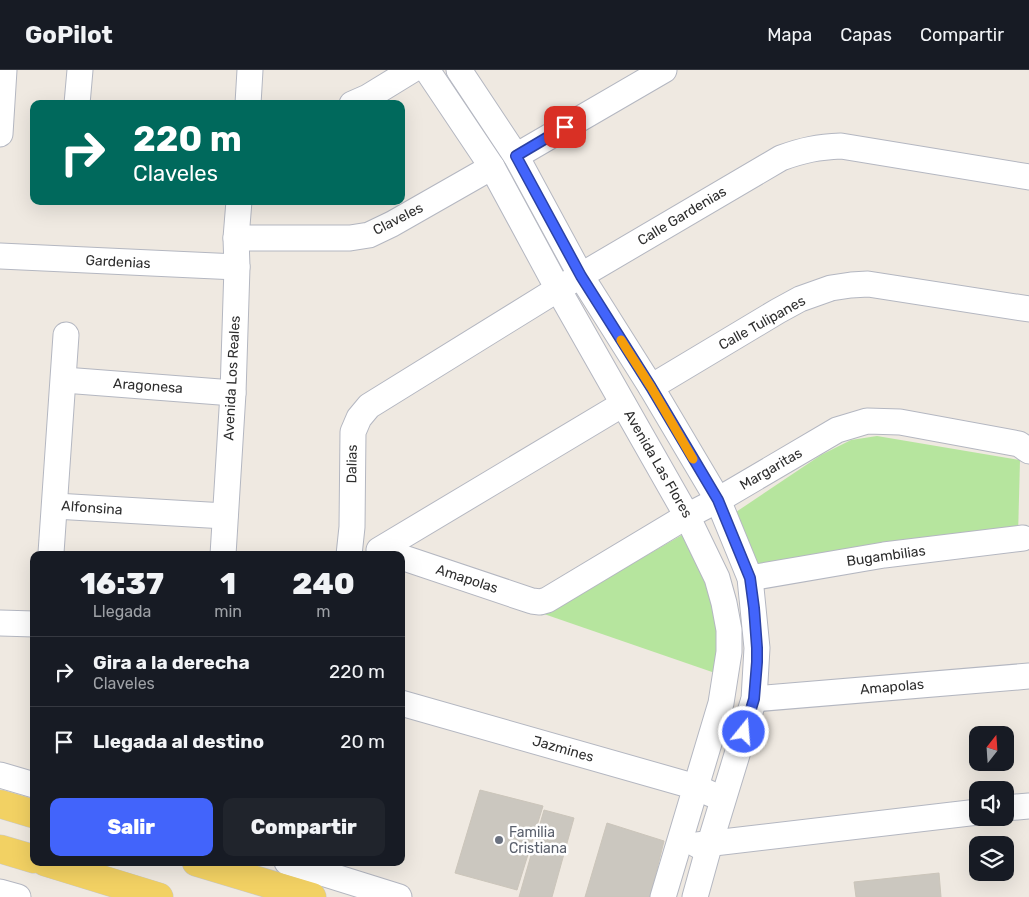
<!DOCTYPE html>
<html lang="es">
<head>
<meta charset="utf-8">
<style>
  body { margin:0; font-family:Rubik,sans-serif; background:#20242c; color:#f1f3f6; height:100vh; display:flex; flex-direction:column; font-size:19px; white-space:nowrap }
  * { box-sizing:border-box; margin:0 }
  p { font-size:16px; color:#9ea1a6 }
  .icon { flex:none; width:28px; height:28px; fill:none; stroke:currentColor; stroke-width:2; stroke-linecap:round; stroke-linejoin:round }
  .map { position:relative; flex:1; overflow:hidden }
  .panel { position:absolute; left:30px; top:481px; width:375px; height:315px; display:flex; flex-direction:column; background:#171b24; border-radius:10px; box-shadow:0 5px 20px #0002 }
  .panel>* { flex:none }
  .hud { position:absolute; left:30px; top:30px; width:375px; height:105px; border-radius:10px; box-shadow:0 5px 20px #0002; background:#00695c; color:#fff; overflow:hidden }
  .needle { width:32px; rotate:17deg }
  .fabs { position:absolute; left:969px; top:656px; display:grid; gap:10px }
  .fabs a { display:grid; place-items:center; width:45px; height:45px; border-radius:10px; background:#171b24; box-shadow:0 5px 20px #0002; font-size:25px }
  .pin { position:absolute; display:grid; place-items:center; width:42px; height:42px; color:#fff; margin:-21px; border-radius:10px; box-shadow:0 2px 8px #0006 }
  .me { position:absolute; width:55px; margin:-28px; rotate:17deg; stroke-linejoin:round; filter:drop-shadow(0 0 4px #0008) }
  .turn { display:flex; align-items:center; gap:18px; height:105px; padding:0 20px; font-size:22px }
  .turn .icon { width:65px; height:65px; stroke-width:2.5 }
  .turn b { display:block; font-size:35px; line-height:42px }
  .eta { display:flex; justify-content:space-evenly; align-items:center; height:85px; text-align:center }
  .eta b { font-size:30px; font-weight:800; line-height:35px }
  .button { display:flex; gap:10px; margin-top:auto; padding:10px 20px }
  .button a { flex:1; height:58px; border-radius:10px; background:#4264fb; color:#fff; font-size:20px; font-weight:800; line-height:58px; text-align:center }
  .button a+a { background:#20242c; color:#f1f3f6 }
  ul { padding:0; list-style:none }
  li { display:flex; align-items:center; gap:15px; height:70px; padding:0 20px; border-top:1px solid #363941 }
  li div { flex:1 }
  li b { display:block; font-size:19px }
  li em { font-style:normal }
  header { display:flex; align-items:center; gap:30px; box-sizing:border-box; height:70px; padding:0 25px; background:#171b24; border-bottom:1px solid #363941 }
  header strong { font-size:24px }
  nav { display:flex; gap:28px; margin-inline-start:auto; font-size:18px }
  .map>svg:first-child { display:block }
  .green { fill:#b6e59e }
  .building { fill:#cbc7bf; stroke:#cbc5ba }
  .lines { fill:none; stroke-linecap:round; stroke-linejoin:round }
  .minor-casing { stroke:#b4b7c1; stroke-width:27 }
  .major-casing { stroke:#c9c9c9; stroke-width:29 }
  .minor { stroke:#fff; stroke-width:25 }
  .major { stroke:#f2d163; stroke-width:28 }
  .route-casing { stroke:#2b41a3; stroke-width:12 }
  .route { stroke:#4264fb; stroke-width:9 }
  .slow { stroke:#f59e0b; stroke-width:9 }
  .worship-dot { fill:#6b7280; stroke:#fff; stroke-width:2 }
  .labels { text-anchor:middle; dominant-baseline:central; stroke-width:5; stroke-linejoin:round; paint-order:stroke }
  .street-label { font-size:14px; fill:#2e2e2e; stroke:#fff }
  .worship-label { font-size:14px; fill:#5b616d; stroke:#fff; text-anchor:start }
</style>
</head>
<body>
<header>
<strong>GoPilot</strong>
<nav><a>Mapa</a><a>Capas</a><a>Compartir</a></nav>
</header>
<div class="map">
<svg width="1029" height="827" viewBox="0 0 1029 827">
  <rect width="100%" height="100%" fill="#efe9e1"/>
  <g class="green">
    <polygon points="877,366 1020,390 1018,466 760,498 733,444 821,385 851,370"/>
    <polygon points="682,465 701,496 712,525 717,560 715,603 544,544"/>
  </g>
  <g class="building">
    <polygon points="480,720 543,736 517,820 455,803"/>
    <polygon points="544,740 574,748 552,827 519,827"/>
    <polygon points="607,753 664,771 650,827 585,827"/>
    <polygon points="939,803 941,827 856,827 854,812"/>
  </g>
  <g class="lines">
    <defs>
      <g id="minor">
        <polyline points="427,0 492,97 558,219 687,446 717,508 724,533 729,560 729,582 721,633 663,827"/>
        <polyline points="459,0 516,86 581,206 651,317 718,430 750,508 757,578 754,629 710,773 695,827"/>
        <polyline points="77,34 80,0"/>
        <polyline points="248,34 250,0"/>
        <polyline points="352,34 368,27 412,0"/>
        <polyline points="0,64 4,0"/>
        <polyline points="516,86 664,0"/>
        <polyline points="236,168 350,168 369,165 392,154 492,97"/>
        <polyline points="0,186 237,197"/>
        <polyline points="64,310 233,323"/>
        <polyline points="651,317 778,241 800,229 831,218 851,215 868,214 1029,239"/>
        <polyline points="55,436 225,446"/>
        <polyline points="379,480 623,334"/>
        <polyline points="51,483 66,265"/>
        <polyline points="223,485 233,323 237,197 236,168 239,131"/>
        <path d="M349,485l3,-28 1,-95 6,-14 10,-12 189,-117 223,-131c22,-8 37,-11 60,-12l188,31"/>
        <polyline points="401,487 532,531 540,532 547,530 687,446 718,430 837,360 867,351 900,352 1019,374 1029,381"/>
        <polyline points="750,508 884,485 1023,468"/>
        <polyline points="0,553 34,554"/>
        <polyline points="754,629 1029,606"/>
        <polyline points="401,633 696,717 711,724"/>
        <polyline points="0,705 34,715"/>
        <polyline points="1005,738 1029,736"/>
        <polyline points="697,775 978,742"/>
        <polyline points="287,792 399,827"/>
        <polyline points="0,822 18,827"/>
      </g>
      <g id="major">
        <polyline points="0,734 34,744"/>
        <polyline points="0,779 34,789"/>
        <polyline points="45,792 159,827"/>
        <polyline points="196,792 312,827"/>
      </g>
    </defs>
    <use href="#minor" class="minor-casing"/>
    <use href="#major" class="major-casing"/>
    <use href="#minor" class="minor"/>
    <use href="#major" class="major"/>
  </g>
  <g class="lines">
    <defs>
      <polyline id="route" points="565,57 516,86 581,206 651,317 718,430 750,508 754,538 757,578 757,592 754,629 744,662"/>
    </defs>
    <use href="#route" class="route-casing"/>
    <use href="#route" class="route"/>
    <polyline class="slow" points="621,270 651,317 693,389"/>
  </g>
  <circle class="worship-dot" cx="499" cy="770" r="5"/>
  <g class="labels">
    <g class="street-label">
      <text transform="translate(682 146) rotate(-31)">Calle Gardenias</text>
      <text transform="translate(398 149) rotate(-27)">Claveles</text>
      <text transform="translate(118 192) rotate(3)">Gardenias</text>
      <text transform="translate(762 253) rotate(-29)">Calle Tulipanes</text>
      <text transform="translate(232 308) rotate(-87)">Avenida Los Reales</text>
      <text transform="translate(148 316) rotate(4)">Aragonesa</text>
      <text transform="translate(352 394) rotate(-89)">Dalias</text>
      <text transform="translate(658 394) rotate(60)">Avenida Las Flores</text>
      <text transform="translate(771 399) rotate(-30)">Margaritas</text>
      <text transform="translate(92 438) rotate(4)">Alfonsina</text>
      <text transform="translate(886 486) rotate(-8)">Bugambilias</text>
      <text transform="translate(467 509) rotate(18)">Amapolas</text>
      <text transform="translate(892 617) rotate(-5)">Amapolas</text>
      <text transform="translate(563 679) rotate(16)">Jazmines</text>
    </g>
    <g class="worship-label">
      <text x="509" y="762">Familia<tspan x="509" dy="16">Cristiana</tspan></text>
    </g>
  </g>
</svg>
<div class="fabs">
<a><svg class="needle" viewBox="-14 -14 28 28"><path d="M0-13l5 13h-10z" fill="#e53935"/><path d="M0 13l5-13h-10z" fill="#9ea1a6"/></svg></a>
<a><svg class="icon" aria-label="sound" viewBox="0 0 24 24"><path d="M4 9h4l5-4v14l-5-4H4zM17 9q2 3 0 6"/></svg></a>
<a><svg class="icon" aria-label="layers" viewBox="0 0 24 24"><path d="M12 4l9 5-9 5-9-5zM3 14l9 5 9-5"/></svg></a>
</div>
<div class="pin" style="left:565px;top:57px;background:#d93025"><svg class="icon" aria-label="arrive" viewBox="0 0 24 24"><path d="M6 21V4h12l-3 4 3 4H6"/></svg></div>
<svg class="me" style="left:744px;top:662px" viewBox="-20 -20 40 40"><circle r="17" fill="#4264fb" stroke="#fff" stroke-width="3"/><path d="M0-11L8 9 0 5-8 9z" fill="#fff"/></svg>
<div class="hud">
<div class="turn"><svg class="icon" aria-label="right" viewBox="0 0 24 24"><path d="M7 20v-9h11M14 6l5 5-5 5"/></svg><div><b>220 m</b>Claveles</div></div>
</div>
<section class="panel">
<div class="eta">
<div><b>16:37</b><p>Llegada</p></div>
<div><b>1</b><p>min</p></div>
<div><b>240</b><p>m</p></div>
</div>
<ul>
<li><svg class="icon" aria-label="right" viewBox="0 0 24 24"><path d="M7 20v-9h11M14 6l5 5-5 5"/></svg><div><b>Gira a la derecha</b><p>Claveles</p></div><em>220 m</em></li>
<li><svg class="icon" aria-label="arrive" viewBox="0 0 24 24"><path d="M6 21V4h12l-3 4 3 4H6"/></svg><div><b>Llegada al destino</b></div><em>20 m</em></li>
</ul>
<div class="button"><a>Salir</a><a>Compartir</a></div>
</section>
</div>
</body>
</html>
